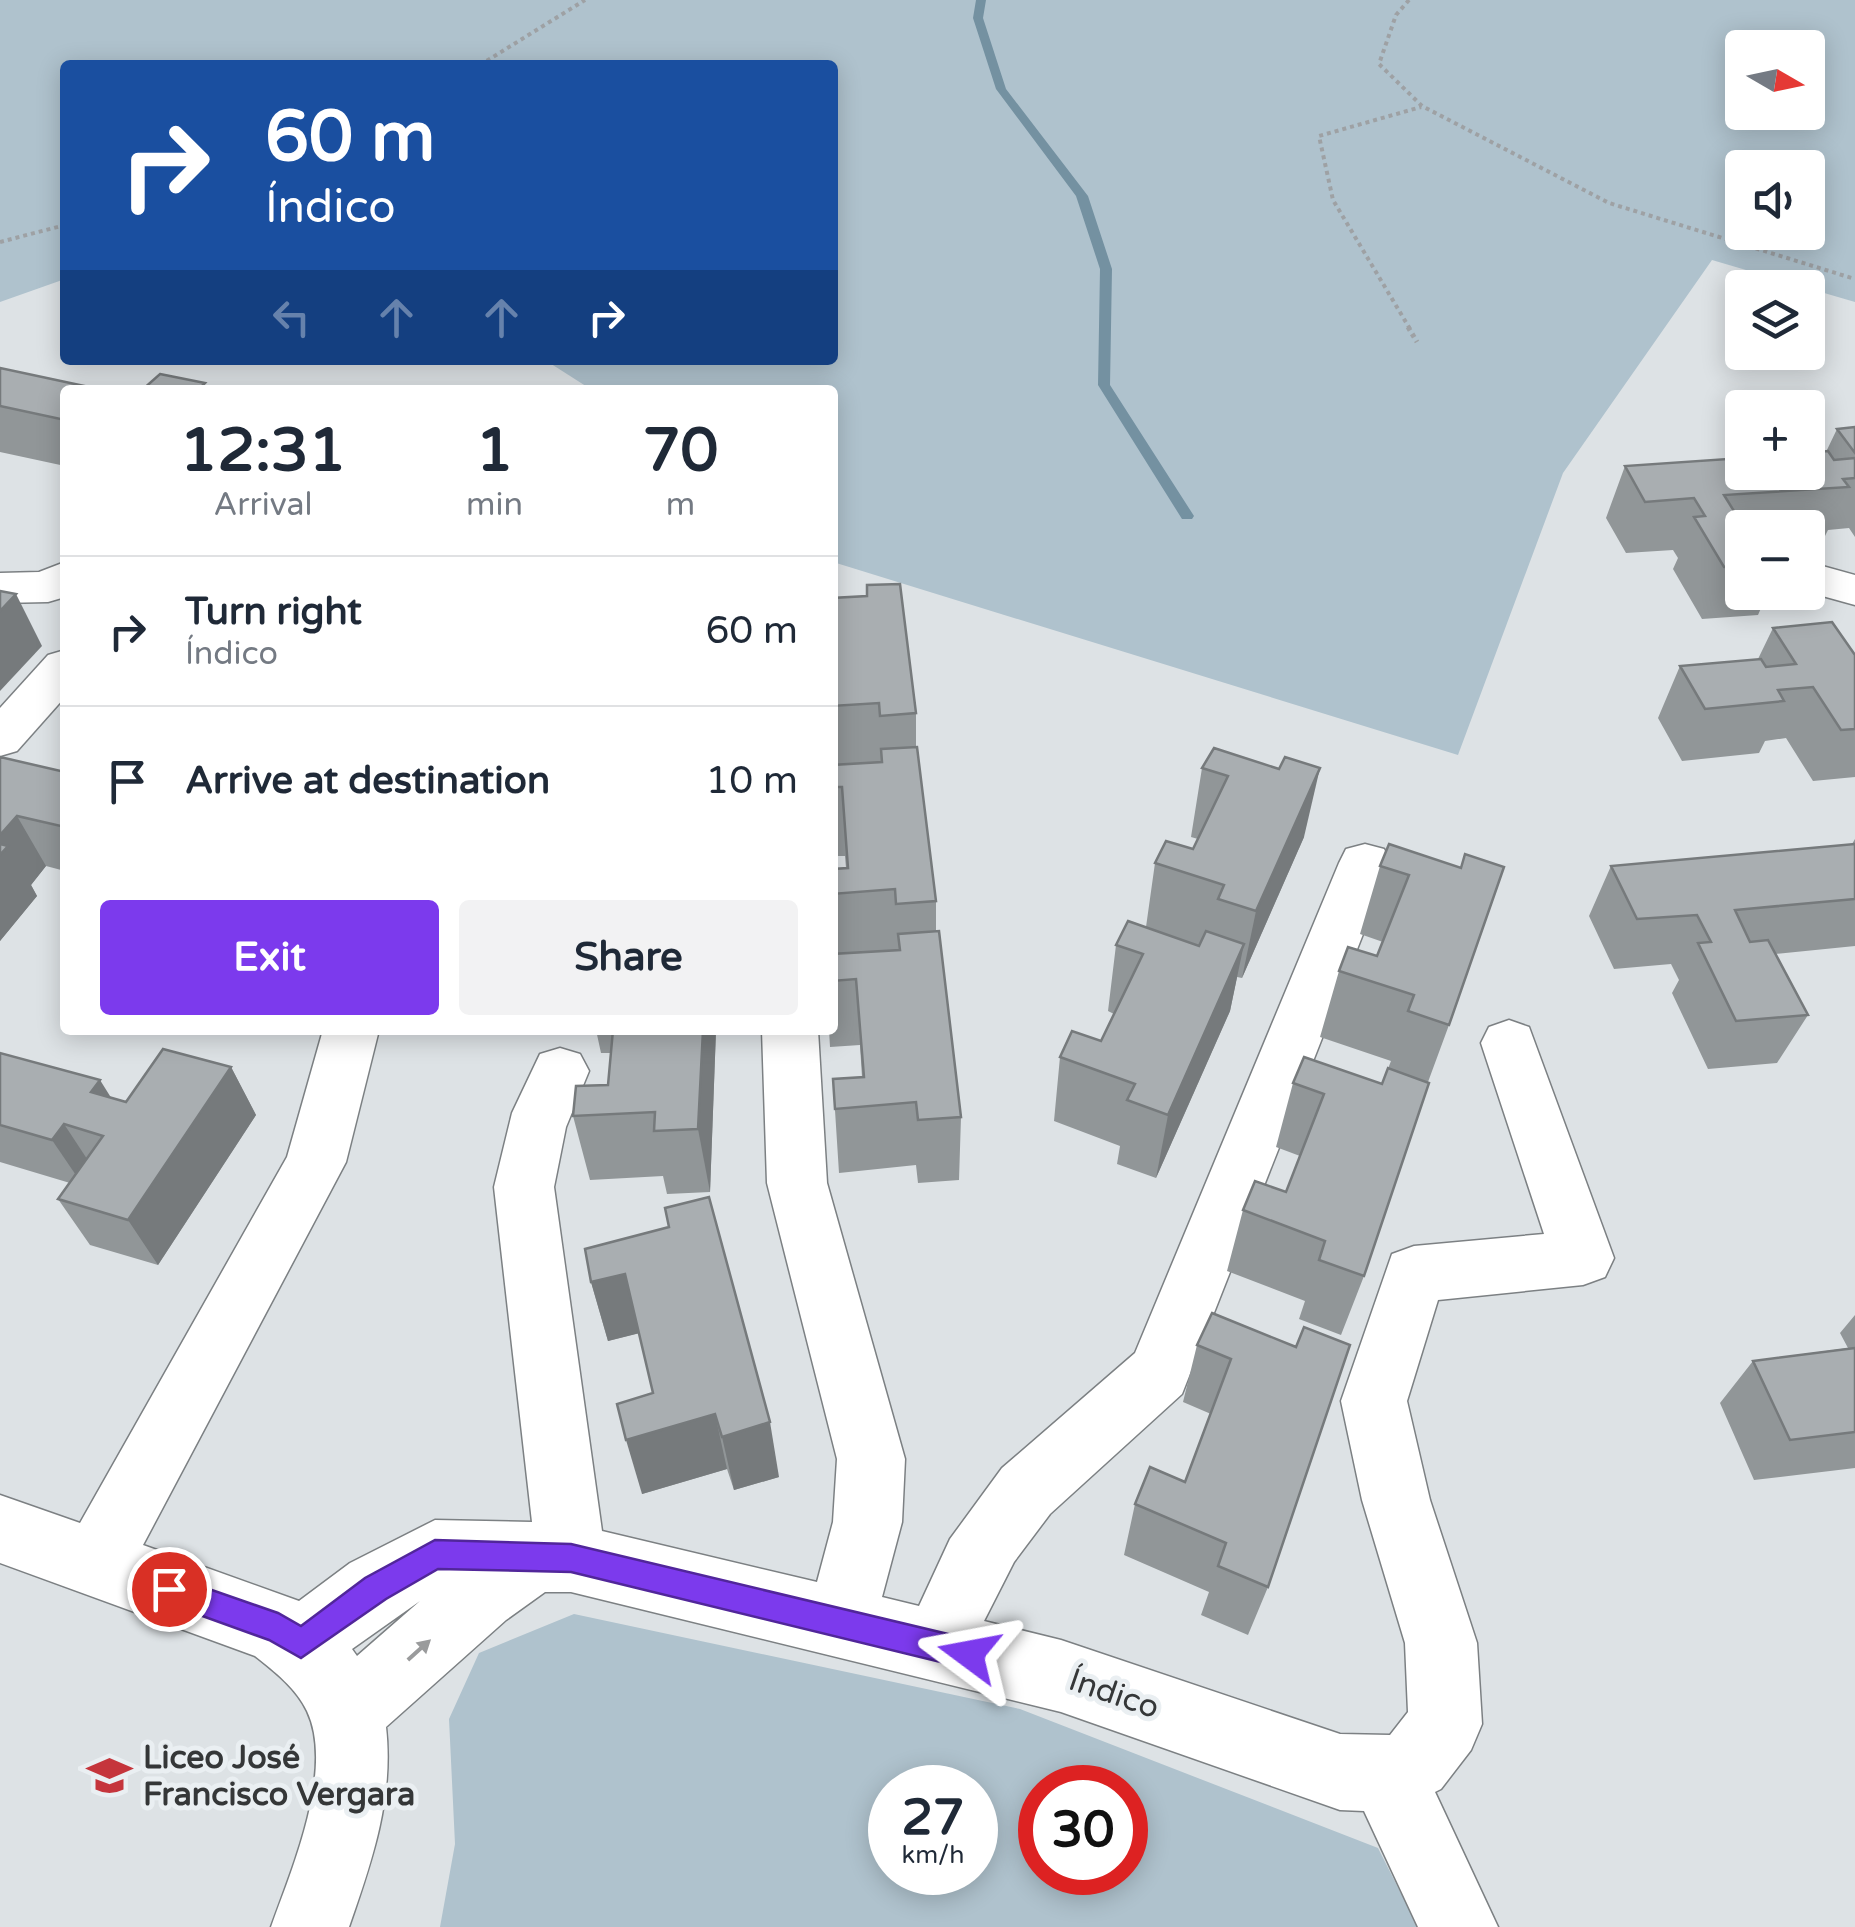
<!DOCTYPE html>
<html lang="en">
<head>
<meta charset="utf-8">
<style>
  body { margin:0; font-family:"Varela Round",sans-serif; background:#f2f2f3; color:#1f2937; height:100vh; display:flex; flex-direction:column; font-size:38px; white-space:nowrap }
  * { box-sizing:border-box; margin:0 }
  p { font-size:32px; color:#747a83 }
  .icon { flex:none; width:55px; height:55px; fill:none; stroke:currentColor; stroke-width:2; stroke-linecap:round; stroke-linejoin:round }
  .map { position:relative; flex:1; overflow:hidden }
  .panel { position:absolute; left:60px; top:385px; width:778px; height:650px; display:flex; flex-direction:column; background:#fff; border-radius:10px; box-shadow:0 5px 25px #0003 }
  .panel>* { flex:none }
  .guide { position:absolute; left:60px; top:60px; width:778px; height:305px; border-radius:10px; box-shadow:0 5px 25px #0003; background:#1a4fa0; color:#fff; overflow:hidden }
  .needle { width:65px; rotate:99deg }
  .buttons { position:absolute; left:1725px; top:30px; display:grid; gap:20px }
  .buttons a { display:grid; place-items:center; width:100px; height:100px; border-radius:10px; background:#fff; box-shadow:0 5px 25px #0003; font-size:50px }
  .speed { position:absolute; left:868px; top:1765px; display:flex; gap:20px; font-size:50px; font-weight:700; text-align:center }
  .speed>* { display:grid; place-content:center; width:130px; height:130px; border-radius:50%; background:#fff; box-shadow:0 5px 25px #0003; line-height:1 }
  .speed small { font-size:25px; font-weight:400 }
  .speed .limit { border:15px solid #d22; background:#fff; color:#111 }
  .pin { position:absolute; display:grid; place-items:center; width:85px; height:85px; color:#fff; margin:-42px; border:5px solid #fff; border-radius:50%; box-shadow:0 2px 10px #0007 }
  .me { position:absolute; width:110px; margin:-55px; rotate:283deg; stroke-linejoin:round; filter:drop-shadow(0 0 8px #0008) }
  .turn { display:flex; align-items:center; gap:35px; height:210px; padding:0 40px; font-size:45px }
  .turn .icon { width:130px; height:130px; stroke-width:2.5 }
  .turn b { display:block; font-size:70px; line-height:85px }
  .lanes { display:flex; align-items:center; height:95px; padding:0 40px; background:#0003; justify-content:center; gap:50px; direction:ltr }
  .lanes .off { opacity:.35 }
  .eta { display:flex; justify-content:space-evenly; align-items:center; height:170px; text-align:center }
  .eta b { font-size:60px; font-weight:700; line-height:70px }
  .primary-button { display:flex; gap:20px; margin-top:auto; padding:20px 40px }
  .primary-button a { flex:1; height:115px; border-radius:10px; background:#7c3aed; color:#fff; font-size:40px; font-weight:700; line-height:115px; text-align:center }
  .primary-button a+a { background:#f2f2f3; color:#1f2937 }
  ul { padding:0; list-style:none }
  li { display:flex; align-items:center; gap:30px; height:150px; padding:0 40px; border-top:2px solid #e0e1e3 }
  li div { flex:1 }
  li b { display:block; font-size:38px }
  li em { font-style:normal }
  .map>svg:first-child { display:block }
  .green { fill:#afc2cd; fill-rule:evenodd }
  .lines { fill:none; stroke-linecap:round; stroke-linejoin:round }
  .stream { fill:#7491a1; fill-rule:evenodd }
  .minor-casing { stroke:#7c8083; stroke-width:3 }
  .path-far1 { stroke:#9ea1a4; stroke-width:4; stroke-dasharray:4 4; stroke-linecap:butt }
  .path { stroke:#9ea1a4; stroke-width:5; stroke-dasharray:4 4; stroke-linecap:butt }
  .minor { fill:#fff; fill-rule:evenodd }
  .wall { fill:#919698 }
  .shaded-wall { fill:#767a7c }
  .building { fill:#a9aeb1; stroke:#767a7c; stroke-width:2.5 }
  .oneway { fill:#9a9b9c }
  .route { fill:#7c3aed; stroke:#51269a; stroke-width:2.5 }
  .labels { text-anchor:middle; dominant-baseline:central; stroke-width:10; stroke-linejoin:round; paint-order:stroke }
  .near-street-label { font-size:32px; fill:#353738; stroke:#eaeff2 }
  .near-poi-label { font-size:32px; font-weight:bold; fill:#353738; stroke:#eaeff2; text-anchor:start }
</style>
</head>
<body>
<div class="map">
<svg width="1855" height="1927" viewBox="0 0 1855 1927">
  <rect width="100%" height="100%" fill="#dde2e5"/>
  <g class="green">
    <path d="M0,0h1855v302l-143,-42 -149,213 -105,282 -625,-193 -1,-172h-240l-47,-30h287v-295h-767v214l-65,23zM1742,48h66v64h-66zM1742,168h66v64h-66z"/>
    <path d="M574,1614l446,95 358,139 40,79h-978l15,-83 -6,-125 30,-66zM890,1788h85v84h-85zM1040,1788h85v84h-85z"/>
  </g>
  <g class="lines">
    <polygon class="stream" points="976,0 986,0 983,18 1006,89 1088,196 1112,269 1110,385 1194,516 1192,519 1182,519 1098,385 1100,269 1076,196 996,89 973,18"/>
    <defs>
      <g id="minor">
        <polygon points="65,562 65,597 48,602 0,603 0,573 39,572"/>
        <polygon points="1808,562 1855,575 1855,605 1808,592"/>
        <polygon points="65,650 65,697 17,751 0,756 0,708 48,655"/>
        <path d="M1365,844l19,5 7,14 -209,531 -132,120 -36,48 -30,59 77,19 279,94 50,1 18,-23 -3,-69 -43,-143 -21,-99 51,-147 22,-8 130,-12 -63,-191 8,-16 20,-7 20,7 85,231 -9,19 -22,8 -145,15 -31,101 23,99 47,143 5,81 -11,26 -30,39 -6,3 63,135h-80l-54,-116 -24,-1 -279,-98 -490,-120h-26l-39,28 -120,107c8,71 -14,134 -37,200h-78c20,-56 64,-157 36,-216 -11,-23 -32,-39 -52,-55l-255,-93v-68l80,28 207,-366 36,-127h56l-33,132 -203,383 156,56 51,-38 85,-43 97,2 -38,-335 18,-74 28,-59 20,-6 20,6 9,17 -23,56 -12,60 48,344 215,51 16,-60 4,-63 -70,-276 -5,-153h56l9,153 78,276 -3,63 -20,75 37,9 31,-67 52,-71 133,-115 204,-490 7,-14zM420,1601l-63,55 -5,-7z"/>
      </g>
    </defs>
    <use href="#minor" class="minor-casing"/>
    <g class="path-far1">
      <polyline points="1409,0 1396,15 1379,64 1422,106 1609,203 1855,279"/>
      <polyline points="480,65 585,0"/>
      <polyline points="0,242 65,225"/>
      <polyline points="1410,329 1333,200 1319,136 1421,107"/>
    </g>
    <polyline class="path" points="1408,327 1417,342"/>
    <use href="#minor" class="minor"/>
  </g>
  <g class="wall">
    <polygon points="0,368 65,390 65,466 0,452"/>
    <polygon points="1855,427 1855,537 1849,528 1828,530 1824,538 1808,539 1808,528 1742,528 1742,592 1768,592 1758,615 1702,619 1673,569 1678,558 1673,550 1626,553 1606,518 1625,466 1826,452 1837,429"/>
    <polygon points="832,598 916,713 916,747 936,901 936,932 961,1117 959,1180 918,1183 916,1165 839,1173 833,1079 862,1077 860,1045 830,1047 829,1030 832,1030 832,869 846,868 845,856 832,856"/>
    <polygon points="1773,628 1855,655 1855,777 1813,781 1786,738 1765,741 1759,753 1682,761 1658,718 1680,666 1758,659"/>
    <polygon points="1214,748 1304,837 1242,978 1237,977 1230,1011 1156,1178 1117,1164 1120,1146 1054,1121 1060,1057 1101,1041 1114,1014 1108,1011 1116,945 1146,927 1155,863 1193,849 1198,839 1191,837 1202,768"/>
    <polygon points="0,757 65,772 65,871 46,866 31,885 37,896 0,941"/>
    <polygon points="1855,839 1855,946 1775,954 1808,1015 1777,1063 1708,1069 1672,993 1679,980 1671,964 1614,969 1589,916 1611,866 1852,844"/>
    <polygon points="1380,866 1460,868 1449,1025 1428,1082 1364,1276 1341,1335 1299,1319 1305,1301 1227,1271 1243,1210 1286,1192 1300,1156 1276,1147 1293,1083 1382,1084 1391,1061 1320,1037 1339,971 1377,956 1383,942 1360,934"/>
    <polygon points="596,1030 716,1030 710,1192 667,1194 663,1176 590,1180 573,1116 608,1085 611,1053 601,1053"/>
    <polygon points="0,1053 111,1098 126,1102 231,1067 256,1115 158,1265 90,1245 58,1199 70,1183 0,1162"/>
    <polygon points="591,1282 779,1477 734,1490 727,1469 642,1494 653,1393 639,1333 608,1341"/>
    <polygon points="1855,1315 1855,1468 1754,1480 1720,1403 1753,1361 1848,1348 1840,1333"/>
    <polygon points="1197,1345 1296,1347 1268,1587 1248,1635 1201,1615 1209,1592 1124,1555 1135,1504 1185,1482 1211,1414 1183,1402"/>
  </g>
  <g class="shaded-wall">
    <polygon points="16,594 42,646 0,691 0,611"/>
    <polygon points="1320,768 1304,837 1242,978 1256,911"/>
    <polygon points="17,816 46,866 31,885 37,896 0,941 0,835"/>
    <polygon points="1244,944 1230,1011 1156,1178 1168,1115"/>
    <polygon points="703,1030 716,1030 710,1192 698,1129"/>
    <polygon points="231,1067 256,1115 158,1265 128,1220"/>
    <polygon points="100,1080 130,1128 91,1092"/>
    <polygon points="64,1124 95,1171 84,1187 52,1140"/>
    <polygon points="625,1274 640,1333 608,1341 591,1282"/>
    <polygon points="715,1414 727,1469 642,1494 626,1440"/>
    <polygon points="770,1422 779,1477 734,1490 722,1437"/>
  </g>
  <g class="building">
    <polygon points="0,368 103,390 65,390 65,420 0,406"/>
    <polygon points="160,374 205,383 198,390 142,390"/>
    <polygon points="1855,427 1855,453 1837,429"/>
    <polygon points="1828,451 1834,460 1855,458 1855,478 1843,479 1849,487 1724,495 1737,516 1751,515 1759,528 1742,528 1742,566 1724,567 1694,517 1705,516 1694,498 1645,502 1625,466 1742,458 1742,472 1808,472 1808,453"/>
    <polygon points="900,584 916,713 880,716 879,703 832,706 832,686 836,685 832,647 832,598 867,596 867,585"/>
    <polygon points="0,591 16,594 0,611"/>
    <polygon points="1832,622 1855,655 1855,729 1841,730 1813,687 1778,690 1784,701 1705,709 1680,666 1761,659 1766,667 1796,664 1773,628"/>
    <polygon points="917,747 936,901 896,904 895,889 832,894 832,869 848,868 842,787 832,787 832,765 882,762 881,749"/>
    <polygon points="1214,748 1279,769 1285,757 1320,768 1256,911 1218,899 1224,885 1155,863 1166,841 1193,849 1228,776 1202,768"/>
    <polygon points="0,757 65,772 65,827 17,816 0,835"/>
    <polygon points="0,844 8,846 0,855"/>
    <polygon points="1389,844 1461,868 1465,854 1504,867 1449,1025 1408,1011 1414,995 1339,971 1348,947 1377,956 1409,875 1380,866"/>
    <polygon points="1855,844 1855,899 1735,910 1750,942 1768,940 1808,1015 1736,1021 1698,943 1711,942 1697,915 1637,919 1611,866"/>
    <polygon points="1128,921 1199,946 1206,931 1244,944 1168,1115 1127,1100 1135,1084 1060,1057 1072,1031 1101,1041 1143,954 1116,945"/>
    <polygon points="939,931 961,1117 918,1120 916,1102 835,1109 833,1079 864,1077 856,979 832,981 832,954 900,950 898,934"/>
    <polygon points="613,1030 703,1030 698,1129 654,1131 655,1112 573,1116 576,1086 608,1085"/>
    <polygon points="163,1049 231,1067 128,1220 58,1199 103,1136 64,1124 52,1140 0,1125 0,1053 100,1080 91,1092 126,1102"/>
    <polygon points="1304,1057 1382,1084 1388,1068 1429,1083 1364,1276 1319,1260 1325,1241 1243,1210 1255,1181 1286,1192 1324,1094 1293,1083"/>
    <polygon points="709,1197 770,1422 722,1437 715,1414 626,1440 617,1404 653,1393 625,1274 591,1282 585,1249 669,1227 665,1208"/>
    <polygon points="1212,1313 1296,1347 1304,1327 1350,1345 1268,1587 1218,1566 1226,1543 1135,1504 1150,1467 1185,1482 1231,1359 1197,1345"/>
    <polygon points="1855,1348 1855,1432 1790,1440 1753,1361"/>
  </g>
  <defs><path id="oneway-solid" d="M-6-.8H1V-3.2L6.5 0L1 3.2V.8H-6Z" transform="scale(2.5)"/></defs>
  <use class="oneway" href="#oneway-solid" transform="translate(419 1650) rotate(-42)"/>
  <polygon class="route" points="435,1540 571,1544 969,1639 980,1644 984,1654 980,1665 969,1669 571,1572 438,1569 386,1599 301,1658 269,1640 158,1600 154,1589 158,1579 169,1575 278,1613 301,1626 365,1578"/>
  <defs>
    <symbol id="school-bare" viewBox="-9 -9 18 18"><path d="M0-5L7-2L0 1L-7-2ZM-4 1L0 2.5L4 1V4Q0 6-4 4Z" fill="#c5353c" stroke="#eaeff2" stroke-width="2.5" paint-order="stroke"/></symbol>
  </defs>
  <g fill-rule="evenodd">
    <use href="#school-bare" x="78" y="1744" width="63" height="63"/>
  </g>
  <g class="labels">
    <g class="near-street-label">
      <text transform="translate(1114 1694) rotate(19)">Índico</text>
    </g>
    <g class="near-poi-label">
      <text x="143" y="1758">Liceo José<tspan x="143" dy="37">Francisco Vergara</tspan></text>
    </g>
  </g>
</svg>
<div class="buttons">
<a><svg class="needle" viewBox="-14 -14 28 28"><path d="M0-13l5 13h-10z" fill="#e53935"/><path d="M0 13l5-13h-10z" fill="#747a83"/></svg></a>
<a><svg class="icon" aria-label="sound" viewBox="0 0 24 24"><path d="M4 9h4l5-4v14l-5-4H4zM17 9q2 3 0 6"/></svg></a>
<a><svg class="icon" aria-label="layers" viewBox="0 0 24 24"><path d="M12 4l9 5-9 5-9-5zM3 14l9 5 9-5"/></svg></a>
<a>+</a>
<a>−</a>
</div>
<div class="speed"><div>27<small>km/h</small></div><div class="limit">30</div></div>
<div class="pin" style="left:169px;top:1589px;background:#d93025"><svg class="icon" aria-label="arrive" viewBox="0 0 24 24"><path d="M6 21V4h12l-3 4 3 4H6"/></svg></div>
<svg class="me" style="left:969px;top:1654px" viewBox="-20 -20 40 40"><path d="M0-17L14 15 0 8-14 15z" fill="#7c3aed" stroke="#fff" stroke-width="4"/></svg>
<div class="guide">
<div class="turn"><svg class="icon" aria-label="right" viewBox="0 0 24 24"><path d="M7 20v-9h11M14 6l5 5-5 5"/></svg><div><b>60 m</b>Índico</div></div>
<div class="lanes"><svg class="icon off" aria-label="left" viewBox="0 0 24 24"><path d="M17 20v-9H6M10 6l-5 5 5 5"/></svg><svg class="icon off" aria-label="ahead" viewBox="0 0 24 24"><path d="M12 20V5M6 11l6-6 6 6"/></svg><svg class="icon off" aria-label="ahead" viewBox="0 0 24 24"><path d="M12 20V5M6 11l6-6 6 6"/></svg><svg class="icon" aria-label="right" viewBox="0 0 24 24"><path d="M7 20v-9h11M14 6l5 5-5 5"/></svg></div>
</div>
<section class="panel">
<div class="eta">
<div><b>12:31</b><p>Arrival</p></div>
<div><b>1</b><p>min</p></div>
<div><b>70</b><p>m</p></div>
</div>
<ul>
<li><svg class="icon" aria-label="right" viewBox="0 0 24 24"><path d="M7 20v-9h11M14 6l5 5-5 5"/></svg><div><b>Turn right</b><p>Índico</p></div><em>60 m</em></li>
<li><svg class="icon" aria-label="arrive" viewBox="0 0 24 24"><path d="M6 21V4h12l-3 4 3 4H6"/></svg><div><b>Arrive at destination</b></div><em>10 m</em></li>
</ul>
<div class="primary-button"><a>Exit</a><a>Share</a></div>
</section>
</div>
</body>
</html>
